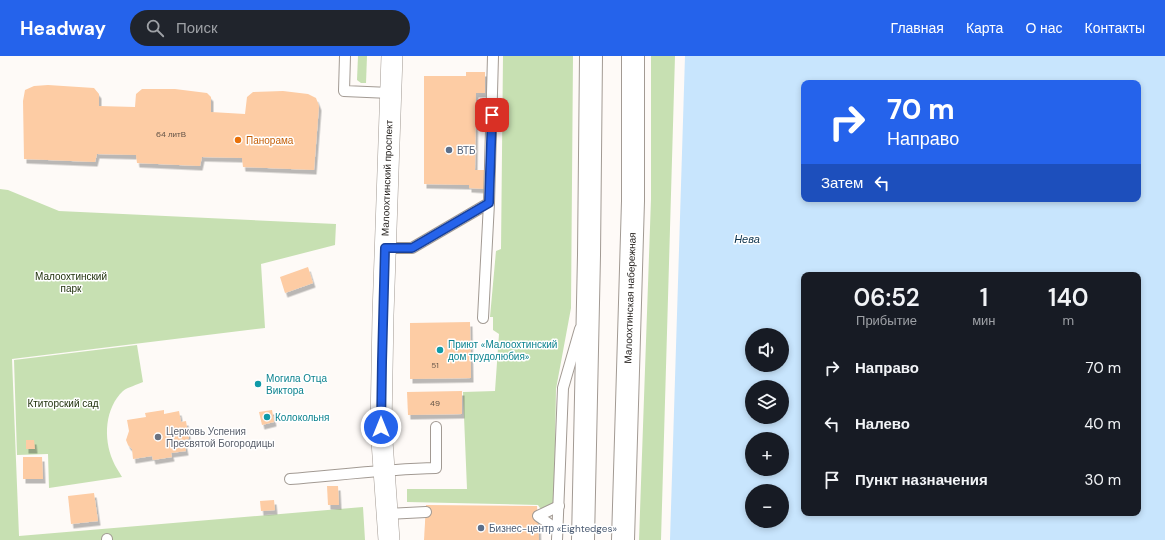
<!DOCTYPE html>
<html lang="ru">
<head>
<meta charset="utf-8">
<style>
  body { margin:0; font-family:"DM Sans",sans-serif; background:#20242c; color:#f1f3f6; height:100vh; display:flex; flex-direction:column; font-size:15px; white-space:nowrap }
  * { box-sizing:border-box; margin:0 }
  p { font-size:13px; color:#9ea1a6 }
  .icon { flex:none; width:22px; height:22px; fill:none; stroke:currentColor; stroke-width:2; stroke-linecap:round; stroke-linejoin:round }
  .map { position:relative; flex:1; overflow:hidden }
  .drawer { position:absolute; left:801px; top:216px; width:340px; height:244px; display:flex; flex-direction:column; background:#171b24; border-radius:8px; box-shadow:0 2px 6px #0003 }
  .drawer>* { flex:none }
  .guide { position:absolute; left:801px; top:24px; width:340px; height:122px; border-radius:8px; box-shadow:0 2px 6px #0003; background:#2563eb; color:#fff; overflow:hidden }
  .tools { position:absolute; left:745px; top:272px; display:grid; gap:8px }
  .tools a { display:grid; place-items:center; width:44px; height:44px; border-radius:50%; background:#171b24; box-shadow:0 2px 6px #0003; font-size:20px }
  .pin { position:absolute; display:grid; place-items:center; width:34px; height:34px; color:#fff; margin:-17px; border-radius:8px; box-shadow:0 2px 6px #0006 }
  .me { position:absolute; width:44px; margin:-22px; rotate:0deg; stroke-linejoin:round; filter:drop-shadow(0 0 3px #0008) }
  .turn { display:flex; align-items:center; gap:14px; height:84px; padding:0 20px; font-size:18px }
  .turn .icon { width:52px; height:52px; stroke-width:2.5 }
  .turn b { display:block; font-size:28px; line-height:34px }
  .then { display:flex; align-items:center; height:38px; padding:0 20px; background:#0003; gap:8px; font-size:15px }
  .eta { display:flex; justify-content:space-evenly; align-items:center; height:68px; text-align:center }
  .eta b { font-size:24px; font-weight:600; line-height:28px }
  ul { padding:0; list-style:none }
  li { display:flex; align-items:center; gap:12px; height:56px; padding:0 20px }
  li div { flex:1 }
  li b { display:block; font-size:15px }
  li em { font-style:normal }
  header { display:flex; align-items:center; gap:24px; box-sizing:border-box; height:56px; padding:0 20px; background:#2563eb; color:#fff }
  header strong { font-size:19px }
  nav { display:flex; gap:22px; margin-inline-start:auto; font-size:14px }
  .search { width:280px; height:36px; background:#20242c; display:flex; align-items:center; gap:10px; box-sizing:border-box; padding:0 14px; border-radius:22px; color:#9ea1a6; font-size:15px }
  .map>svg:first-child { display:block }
  .green { fill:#c7e0b2 }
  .water { fill:#c8e5fd; fill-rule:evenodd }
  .building { fill:#fdcca4; filter:url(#shadow) }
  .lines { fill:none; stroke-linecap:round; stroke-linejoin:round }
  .service-casing { stroke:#a29a93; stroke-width:12 }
  .minor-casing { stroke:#a29a93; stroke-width:22 }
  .primary-casing { stroke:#a29a93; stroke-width:24 }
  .service { stroke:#fff; stroke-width:10 }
  .minor { stroke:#fff; stroke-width:21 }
  .primary { stroke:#fff; stroke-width:22 }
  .route-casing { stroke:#184099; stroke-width:10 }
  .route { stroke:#2563eb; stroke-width:7 }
  .food-dot { fill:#e8710a; stroke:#fff; stroke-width:1.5 }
  .service-dot { fill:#5c6f8a; stroke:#fff; stroke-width:1.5 }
  .culture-dot { fill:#0f9aa8; stroke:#fff; stroke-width:1.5 }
  .worship-dot { fill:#6b7280; stroke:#fff; stroke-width:1.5 }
  .labels { text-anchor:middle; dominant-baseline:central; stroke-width:3; stroke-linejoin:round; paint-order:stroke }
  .number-label { font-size:8px; fill:#615246 }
  .food-label { font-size:10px; fill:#c56008; stroke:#fff; text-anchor:start }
  .service-label { font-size:10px; fill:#4e5e75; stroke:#fff; text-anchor:start }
  .street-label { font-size:10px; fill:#2d2926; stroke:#fff }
  .park-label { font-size:10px; fill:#21320d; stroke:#fff }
  .culture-label { font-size:10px; fill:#0d838f; stroke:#fff; text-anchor:start }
  .worship-label { font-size:10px; fill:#5b616d; stroke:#fff; text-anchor:start }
  .water-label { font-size:11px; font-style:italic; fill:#0c324c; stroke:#fff }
</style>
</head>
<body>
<header>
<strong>Headway</strong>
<div class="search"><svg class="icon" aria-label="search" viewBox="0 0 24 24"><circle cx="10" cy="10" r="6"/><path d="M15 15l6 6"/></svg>Поиск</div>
<nav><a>Главная</a><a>Карта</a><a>О нас</a><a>Контакты</a></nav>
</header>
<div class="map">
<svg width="1165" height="484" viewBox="0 0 1165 484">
  <defs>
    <filter id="shadow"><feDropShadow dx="2.5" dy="4.5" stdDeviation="0" flood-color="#0004"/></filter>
  </defs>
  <rect width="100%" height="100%" fill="#fefaf7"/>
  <g class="green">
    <polygon points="358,0 367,0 366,27 361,27 357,24"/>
    <path d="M503,0h70l-2,252 -15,81 -2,113c-4,5 -8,6 -14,6l-2,-3 -131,-3v-13h60l-4,-97 32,-1 4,-57 -6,-4v-13h-3l6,-66 5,-2z"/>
    <polygon points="651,0 675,0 661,484 639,484 651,143"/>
    <polygon points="0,133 8,134 59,155 336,168 335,189 261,208 265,272 12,303 19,480 363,451 365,484 0,484"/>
    <path d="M137,289l6,37c-6,3 -15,5 -20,9 -18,17 -20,47 -10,70 2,5 6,11 9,16l-73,11 -1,-34 -31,1 -3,-95z"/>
  </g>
  <path class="water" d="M685,0h480v484h-495zM804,27h334v116h-334zM804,219h334v238h-334zM752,279h30v30h-30zM752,331h30v30h-30zM752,383h30v30h-30zM752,435h30v30h-30z"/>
  <g class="building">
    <polygon points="466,16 485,16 485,37 476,37 475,114 485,114 485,133 469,132 469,129 424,128 424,20 466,20"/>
    <polygon points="48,29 94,32 99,38 99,50 135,51 136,38 142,33 175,33 207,37 211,41 211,56 245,58 247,41 253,36 283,35 308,38 316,42 319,50 314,114 243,111 242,102 202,101 200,110 137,107 136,99 97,98 95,106 24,103 23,45 25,34 34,30"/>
    <polygon points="308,211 313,227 285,237 280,221"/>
    <polygon points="470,266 471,322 410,323 410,267"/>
    <polygon points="462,335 462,358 408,359 407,336"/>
    <polygon points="164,354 164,358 179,355 181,366 186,365 189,383 184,384 186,395 171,397 172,401 153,404 152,400 133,403 132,393 128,389 126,384 129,375 127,364 146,361 145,357"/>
    <polygon points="272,354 274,366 262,369 259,356"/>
    <polygon points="26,384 34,384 35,393 26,393"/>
    <polygon points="23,401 42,401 43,423 23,423"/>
    <polygon points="327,430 338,430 339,449 328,449"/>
    <polygon points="94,437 98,465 71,468 68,440"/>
    <polygon points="274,444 275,454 261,455 260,445"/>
    <polygon points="426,449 537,450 539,484 424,484"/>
  </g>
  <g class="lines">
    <defs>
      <g id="service">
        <polyline points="345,0 344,35 390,37"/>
        <polyline points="385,192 412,192 489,147"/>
        <polyline points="483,262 489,147 493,0"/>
        <path d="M290,423c49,-4 97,-10 146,-11v-41"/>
        <polyline points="387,458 426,456"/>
        <polyline points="558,474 538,460 559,450"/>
        <polyline points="107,483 107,484"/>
        <polyline points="557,484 563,332 580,273"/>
      </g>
      <polyline id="minor" points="389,484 381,371 383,259 392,0"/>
      <g id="primary">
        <polyline points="583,484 589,199 591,0"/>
        <polyline points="623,484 633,145 633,0"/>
      </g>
    </defs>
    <use href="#service" class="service-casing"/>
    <use href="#minor" class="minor-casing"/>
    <use href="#primary" class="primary-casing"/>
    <use href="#service" class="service"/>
    <use href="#minor" class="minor"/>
    <use href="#primary" class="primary"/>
  </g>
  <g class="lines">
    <defs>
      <polyline id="route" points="381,371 382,306 385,192 412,192 489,147 492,59"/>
    </defs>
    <use href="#route" class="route-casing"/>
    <use href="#route" class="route"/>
  </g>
  <circle class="food-dot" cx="238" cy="84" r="4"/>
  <g class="service-dot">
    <circle cx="449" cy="94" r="4"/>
    <circle cx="481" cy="472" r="4"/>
  </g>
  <g class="culture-dot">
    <circle cx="440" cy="294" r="4"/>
    <circle cx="258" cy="328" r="4"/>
    <circle cx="267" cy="361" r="4"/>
  </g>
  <circle class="worship-dot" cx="158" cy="381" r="4"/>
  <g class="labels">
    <g class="number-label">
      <text x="171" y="78">64 литВ</text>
      <text x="435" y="309">51</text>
      <text x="435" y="347">49</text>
    </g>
    <g class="food-label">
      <text x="246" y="84">Панорама</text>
    </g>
    <g class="service-label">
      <text x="457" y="94">ВТБ</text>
      <text x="489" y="472">Бизнес-центр «Eightedges»</text>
    </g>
    <g class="street-label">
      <text transform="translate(387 122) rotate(-88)">Малоохтинский проспект</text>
      <text transform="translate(630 242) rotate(-88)">Малоохтинская набережная</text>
    </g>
    <g class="park-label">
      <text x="71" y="220">Малоохтинский<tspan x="71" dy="12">парк</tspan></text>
      <text x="63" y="347">Ктиторский сад</text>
    </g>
    <g class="culture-label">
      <text x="448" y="288">Приют «Малоохтинский<tspan x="448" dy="12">дом трудолюбия»</tspan></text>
      <text x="266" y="322">Могила Отца<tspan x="266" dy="12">Виктора</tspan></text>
      <text x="275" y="361">Колокольня</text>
    </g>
    <g class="worship-label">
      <text x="166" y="375">Церковь Успения<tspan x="166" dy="12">Пресвятой Богородицы</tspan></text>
    </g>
    <g class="water-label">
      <text x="747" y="183">Нева</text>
    </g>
  </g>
</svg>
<div class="tools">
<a><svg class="icon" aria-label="sound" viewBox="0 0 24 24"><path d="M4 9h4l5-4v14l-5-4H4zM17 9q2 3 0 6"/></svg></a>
<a><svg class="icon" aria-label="layers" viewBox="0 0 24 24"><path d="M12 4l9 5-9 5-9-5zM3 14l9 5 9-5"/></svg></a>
<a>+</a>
<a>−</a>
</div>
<div class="pin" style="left:492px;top:59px;background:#d93025"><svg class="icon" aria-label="arrive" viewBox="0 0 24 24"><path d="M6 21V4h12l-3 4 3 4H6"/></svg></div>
<svg class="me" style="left:381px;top:371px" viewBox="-20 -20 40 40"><circle r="17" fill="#2563eb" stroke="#fff" stroke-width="3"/><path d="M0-11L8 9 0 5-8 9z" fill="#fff"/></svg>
<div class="guide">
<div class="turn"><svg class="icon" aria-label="right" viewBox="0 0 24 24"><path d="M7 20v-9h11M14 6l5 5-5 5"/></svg><div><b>70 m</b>Направо</div></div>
<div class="then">Затем<svg class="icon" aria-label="left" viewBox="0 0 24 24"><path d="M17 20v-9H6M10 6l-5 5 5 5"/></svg></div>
</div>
<section class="drawer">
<div class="eta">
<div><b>06:52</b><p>Прибытие</p></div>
<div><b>1</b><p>мин</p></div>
<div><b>140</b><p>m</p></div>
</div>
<ul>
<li><svg class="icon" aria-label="right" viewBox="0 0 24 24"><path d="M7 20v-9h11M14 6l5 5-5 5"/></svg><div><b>Направо</b></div><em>70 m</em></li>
<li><svg class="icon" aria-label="left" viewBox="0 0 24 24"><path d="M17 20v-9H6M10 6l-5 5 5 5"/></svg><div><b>Налево</b></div><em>40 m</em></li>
<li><svg class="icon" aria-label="arrive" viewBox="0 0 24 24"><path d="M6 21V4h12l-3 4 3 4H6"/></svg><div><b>Пункт назначения</b></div><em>30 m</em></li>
</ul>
</section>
</div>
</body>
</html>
